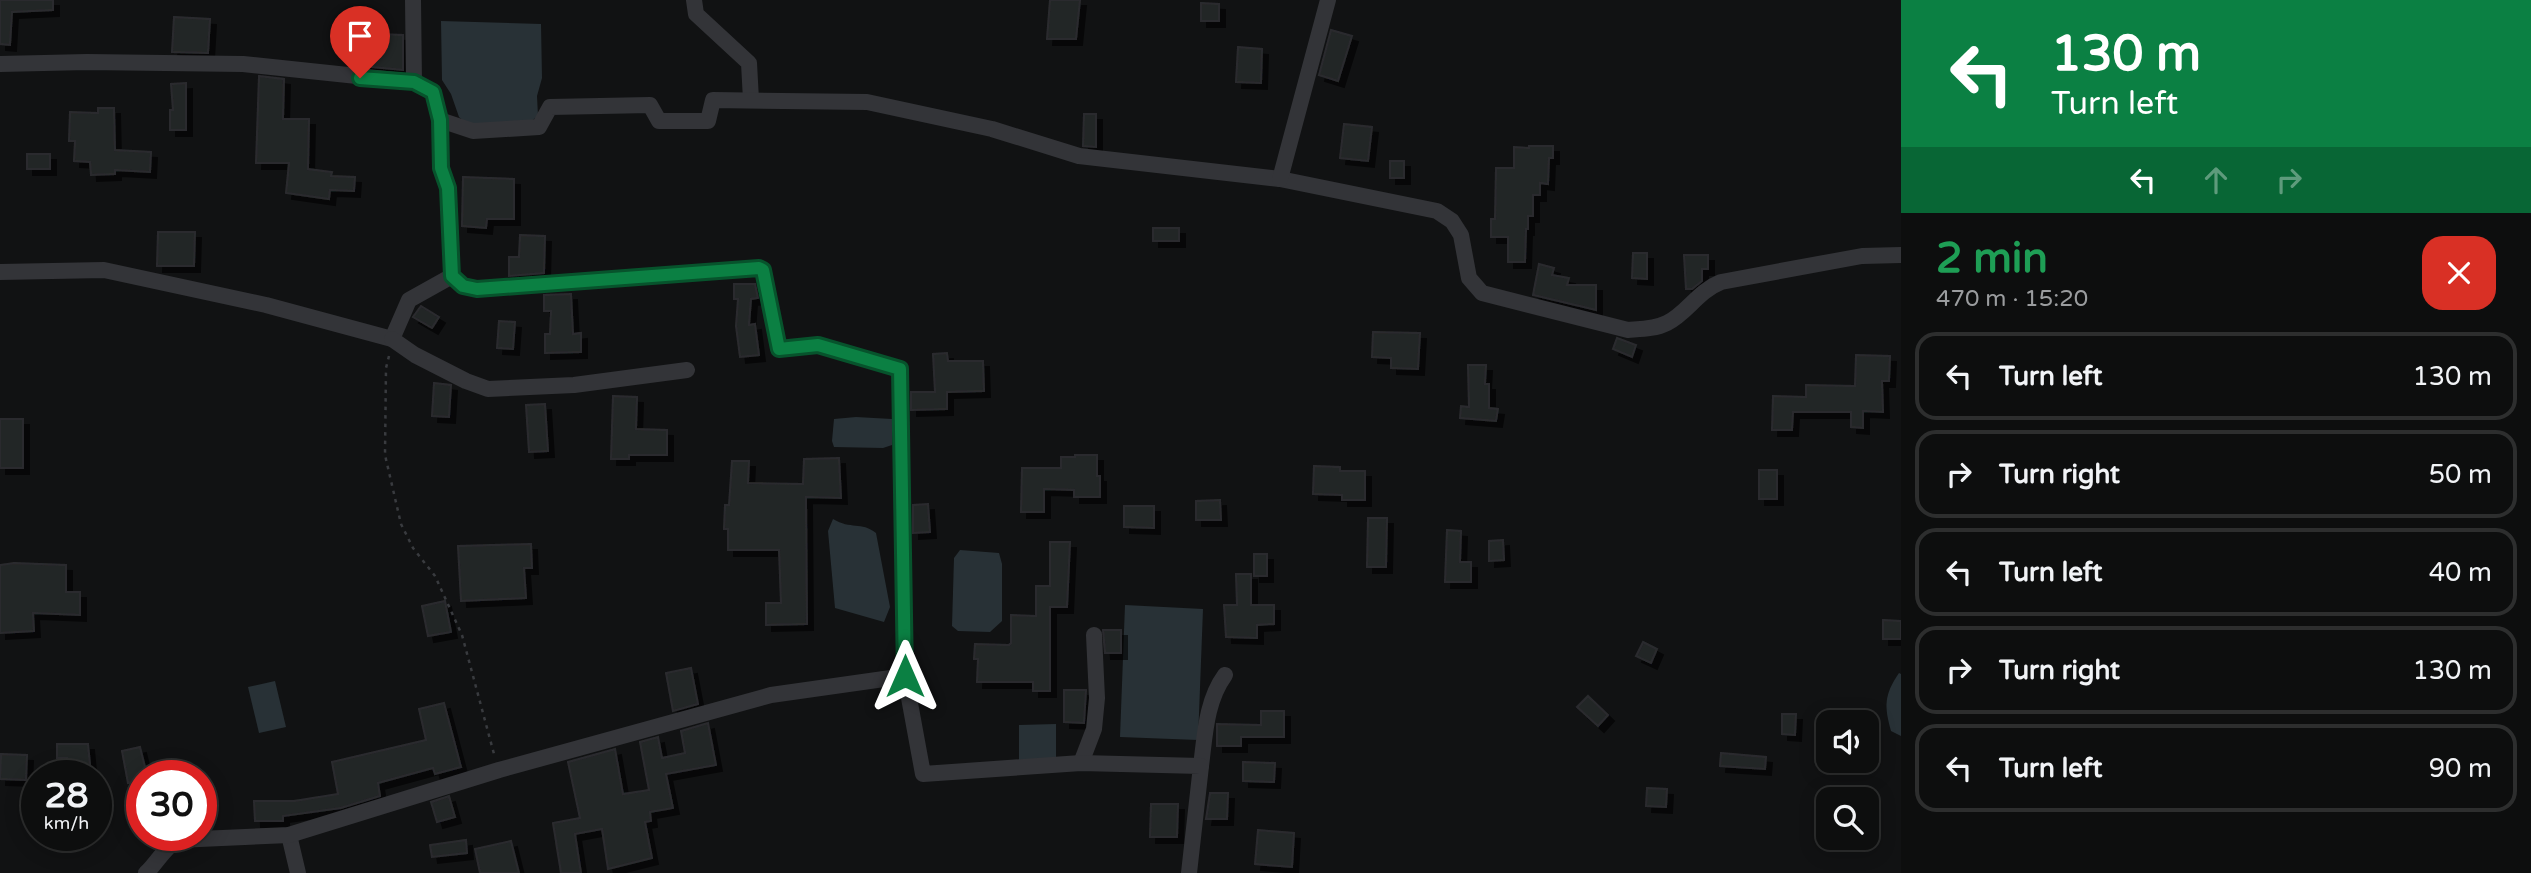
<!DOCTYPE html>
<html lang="en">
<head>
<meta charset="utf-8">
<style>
  body { margin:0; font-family:"Varela Round",sans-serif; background:#1b1c1c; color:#f1f3f6; height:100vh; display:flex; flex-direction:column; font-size:26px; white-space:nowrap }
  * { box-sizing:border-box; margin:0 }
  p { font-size:23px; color:#9a9c9e }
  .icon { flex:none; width:38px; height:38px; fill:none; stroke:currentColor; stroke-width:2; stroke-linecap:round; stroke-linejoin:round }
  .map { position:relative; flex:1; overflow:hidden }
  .drawer { display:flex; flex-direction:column; background:#0d0e0e; width:630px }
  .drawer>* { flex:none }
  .top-card { background:#0b8043; color:#fff; overflow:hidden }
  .fabs { position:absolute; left:1816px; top:710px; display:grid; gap:14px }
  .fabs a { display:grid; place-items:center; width:63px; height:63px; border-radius:14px; background:#0d0e0e; box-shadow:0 4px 18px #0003,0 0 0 2px #2d2e2e; font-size:35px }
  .speed { position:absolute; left:21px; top:760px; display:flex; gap:14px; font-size:35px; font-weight:700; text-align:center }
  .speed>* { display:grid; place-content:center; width:91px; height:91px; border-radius:50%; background:#0d0e0e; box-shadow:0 4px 18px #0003,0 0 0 2px #2d2e2e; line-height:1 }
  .speed small { font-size:18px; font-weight:400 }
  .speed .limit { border:10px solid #d22; background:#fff; color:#111 }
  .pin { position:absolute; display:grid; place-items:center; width:60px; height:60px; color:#fff; margin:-72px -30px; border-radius:50% 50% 50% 0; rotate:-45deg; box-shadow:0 0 7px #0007 }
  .pin .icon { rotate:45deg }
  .me { position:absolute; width:77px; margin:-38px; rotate:0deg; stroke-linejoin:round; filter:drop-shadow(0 0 5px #0008) }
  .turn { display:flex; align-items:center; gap:24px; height:147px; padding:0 35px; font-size:32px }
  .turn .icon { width:91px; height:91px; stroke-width:2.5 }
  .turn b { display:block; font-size:49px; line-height:60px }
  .lanes { display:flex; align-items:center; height:66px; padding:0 35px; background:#0003; justify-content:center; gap:35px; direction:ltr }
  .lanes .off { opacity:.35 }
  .round { display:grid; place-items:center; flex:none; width:74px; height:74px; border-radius:21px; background:#1b1c1c }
  .headline { display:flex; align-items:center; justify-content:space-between; height:119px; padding:0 35px }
  h1 { font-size:42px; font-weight:800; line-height:52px; color:#1e9e55 }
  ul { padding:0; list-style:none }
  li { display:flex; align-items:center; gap:21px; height:88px; margin:0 14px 10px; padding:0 21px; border:4px solid #2d2e2e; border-radius:21px }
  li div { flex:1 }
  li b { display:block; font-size:26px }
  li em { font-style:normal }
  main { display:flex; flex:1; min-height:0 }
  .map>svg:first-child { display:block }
  .water { fill:#283136 }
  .building { fill:#242527; stroke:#2b2c2f; stroke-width:2; filter:url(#shadow) }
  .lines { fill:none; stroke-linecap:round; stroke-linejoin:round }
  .path { stroke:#393b3f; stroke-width:2.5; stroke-dasharray:3.5 5; stroke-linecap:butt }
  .minor { stroke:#333438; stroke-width:16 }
  .route-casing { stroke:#07532c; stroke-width:18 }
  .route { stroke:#0b8043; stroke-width:12 }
</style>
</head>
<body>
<main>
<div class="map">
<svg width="1901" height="873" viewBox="0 0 1901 873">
  <defs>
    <filter id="shadow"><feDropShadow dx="6" dy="6" stdDeviation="0" flood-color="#0009"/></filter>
  </defs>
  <rect width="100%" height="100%" fill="#111213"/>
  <g class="water">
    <polygon points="441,21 541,24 542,78 537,96 538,116 527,124 467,124 459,117 451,94 442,80"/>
    <polygon points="856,417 892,419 892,445 883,448 834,447 832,441 834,419"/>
    <path d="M833,519c18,11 28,2 43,14l14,74 -6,15 -49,-14 -7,-77z"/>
    <polygon points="960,550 999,553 1002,564 1002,621 990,632 958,631 952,626 954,558"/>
    <polygon points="1125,605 1203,609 1198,740 1120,737"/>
    <path d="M1899,673l2,1v62l-10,-5c-7,-25 -7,-36 8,-58z"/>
    <polygon points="275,681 286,727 259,733 248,687"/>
    <polygon points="1056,724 1056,759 1019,760 1019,725"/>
  </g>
  <g class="building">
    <polygon points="0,0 53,0 53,10 12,12 10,45 0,44"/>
    <polygon points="1050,0 1080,0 1076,39 1047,39"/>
    <polygon points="1201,3 1219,4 1219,21 1201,21"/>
    <polygon points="174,17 210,19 208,53 172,52"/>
    <polygon points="1331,30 1352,36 1338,81 1319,75"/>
    <polygon points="350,33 403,35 403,70 350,65"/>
    <polygon points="1238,47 1262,49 1261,83 1236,82"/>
    <polygon points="259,76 284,79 283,119 309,119 308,169 332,172 331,176 355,177 354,191 330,190 329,199 286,193 289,163 256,163"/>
    <polygon points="186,83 186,130 170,130 170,110 173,110 171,84"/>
    <polygon points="98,108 114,108 115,150 151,152 150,172 115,170 115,174 91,175 90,162 74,161 75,141 69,141 70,112 98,113"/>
    <polygon points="1084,114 1096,114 1096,147 1083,146"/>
    <polygon points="1344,124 1372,127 1368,161 1340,158"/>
    <polygon points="1529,146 1553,146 1553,158 1549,158 1548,184 1540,183 1540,195 1533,195 1533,216 1528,216 1528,229 1526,229 1525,262 1508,262 1508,237 1491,237 1491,219 1495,219 1496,168 1514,168 1514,147 1529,148"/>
    <rect x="27" y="154" width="23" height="15"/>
    <rect x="1390" y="161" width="14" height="17"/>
    <polygon points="463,177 514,179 514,219 487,219 486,228 462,226"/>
    <rect x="1153" y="228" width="26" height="13"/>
    <polygon points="158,232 195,232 194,266 157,266"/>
    <polygon points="520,235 545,236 544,273 509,276 509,257 519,257"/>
    <polygon points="1633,253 1647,253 1647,279 1632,278"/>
    <polygon points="1684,255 1708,255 1708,269 1702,269 1702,281 1692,289 1686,289"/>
    <polygon points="1539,264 1554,268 1552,275 1569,278 1567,285 1596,285 1596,310 1533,295"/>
    <polygon points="734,284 755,284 758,298 751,299 749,325 755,324 759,355 740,357 736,326 738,299 734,299"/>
    <polygon points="571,294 573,334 581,333 581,352 545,353 545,334 550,334 551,311 544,311 544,295"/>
    <polygon points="421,306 439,317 432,328 413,317"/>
    <polygon points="499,321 515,322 513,349 497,348"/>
    <polygon points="1373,332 1420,333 1418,369 1391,368 1391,358 1372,357"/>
    <polygon points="1617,338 1636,345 1632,357 1613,349"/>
    <polygon points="947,353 948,361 983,361 984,391 947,392 947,409 911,410 911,392 935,392 933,354"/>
    <polygon points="1856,355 1890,356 1889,381 1882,381 1883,412 1863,411 1863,428 1851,427 1851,412 1793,412 1792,430 1772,430 1773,396 1806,397 1806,385 1855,386"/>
    <polygon points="1468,365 1486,365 1485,384 1489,384 1489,408 1498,409 1496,421 1460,418 1461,406 1469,407"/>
    <polygon points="434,383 451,385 449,417 432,416"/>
    <polygon points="613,396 637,397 636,429 667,430 667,455 629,455 629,459 611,459"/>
    <polygon points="545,404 548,451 529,452 526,405"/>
    <rect x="0" y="419" width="23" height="49"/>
    <polygon points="1075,455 1097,455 1097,476 1100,476 1100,497 1074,497 1074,490 1044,489 1044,512 1021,512 1022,468 1061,468 1061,457 1075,457"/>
    <polygon points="839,458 841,498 806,497 807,624 766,625 766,603 781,603 779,550 728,550 728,529 724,529 725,505 729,505 732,461 749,461 748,483 803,484 804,459"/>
    <polygon points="1314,466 1340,467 1340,471 1365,471 1365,500 1342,500 1342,495 1313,494"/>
    <rect x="1759" y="470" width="18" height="29"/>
    <polygon points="1220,500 1221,520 1196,520 1196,501"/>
    <polygon points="928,504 930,532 913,533 913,505"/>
    <polygon points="1124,506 1154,506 1154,528 1124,527"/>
    <polygon points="1368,518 1387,518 1386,567 1367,567"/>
    <polygon points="1447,530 1461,531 1460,562 1471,562 1471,582 1445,582"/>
    <polygon points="1503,540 1504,560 1489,561 1489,541"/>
    <polygon points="1050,542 1070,542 1067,607 1050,607 1050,691 1033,691 1033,682 977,682 978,659 974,659 975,644 1009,645 1011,643 1011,615 1036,616 1036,586 1050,586"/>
    <polygon points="531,544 532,568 524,568 526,598 461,601 458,546"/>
    <rect x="1254" y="554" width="13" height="22"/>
    <polygon points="14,563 66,565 66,592 80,592 80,615 33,613 34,631 0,633 0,565"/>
    <polygon points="1236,574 1251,574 1251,605 1274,605 1274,624 1257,625 1257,638 1226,637 1224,605 1237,605"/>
    <polygon points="445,601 451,632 428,636 422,606"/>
    <polygon points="1883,620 1901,621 1901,639 1883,639"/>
    <polygon points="1103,630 1121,630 1121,653 1105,653"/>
    <polygon points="1643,642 1657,649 1651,663 1636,656"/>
    <polygon points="691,668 698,704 673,711 666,673"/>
    <polygon points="1064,690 1086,690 1084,723 1064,722"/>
    <polygon points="1588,696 1608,715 1598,726 1577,707"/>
    <polygon points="444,703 461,767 435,774 433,768 378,783 380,796 341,808 283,816 283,821 255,821 254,801 294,801 338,794 332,762 426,740 419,709"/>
    <polygon points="1261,711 1284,711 1284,737 1241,737 1241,746 1217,746 1217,724 1261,725"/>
    <polygon points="1782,714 1796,714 1795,735 1782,734"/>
    <polygon points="708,723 716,765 666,774 673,808 650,812 651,821 645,822 652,858 608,869 602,829 575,834 581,873 561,873 553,823 580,818 568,762 615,749 623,794 649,790 640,742 658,737 662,758 685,753 681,731"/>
    <polygon points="57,744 88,744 91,775 67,775 67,758 57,758"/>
    <polygon points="140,747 147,775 142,775 142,781 128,783 122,751"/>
    <polygon points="1721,753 1766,757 1765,769 1720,766"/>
    <polygon points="1,754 27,755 26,780 0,779"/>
    <polygon points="1243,762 1275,763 1274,782 1243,781"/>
    <polygon points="1647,788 1667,789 1666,807 1646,806"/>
    <polygon points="1210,793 1228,793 1227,819 1206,819"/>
    <polygon points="449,796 455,817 437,822 431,802"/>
    <polygon points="1151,804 1178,804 1177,837 1150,837"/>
    <polygon points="1258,830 1294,833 1292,867 1255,864"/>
    <polygon points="466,840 467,853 432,857 430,845"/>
    <polygon points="511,841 519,873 480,873 475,849"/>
  </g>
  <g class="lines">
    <polyline class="path" points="389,356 386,368 385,455 401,524 413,548 435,576 462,635 494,754"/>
    <g class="minor">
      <polyline points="413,0 414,82"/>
      <polyline points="694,0 696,14 749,63 751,100"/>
      <polyline points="0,64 87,62 243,64 414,82 433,92 440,120 441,168 448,188 452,276"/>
      <path d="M440,120l33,11 66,-4 11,-20 100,-2 9,16h49l5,-21 154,2 125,27 87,27 201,23 157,32 15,10 9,14 8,43 13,15 146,37c13,-1 27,-1 39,-7 20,-10 31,-32 54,-41l141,-26 39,-1"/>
      <polyline points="1280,179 1328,0"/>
      <polyline points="0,272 104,270 266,305 392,339 409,300 452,276 463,286 477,289 759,268 763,270 779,349 818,345 900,369 905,676"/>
      <polyline points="392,339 415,355 466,381 488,389 574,385 687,370"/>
      <polyline points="1081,763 1094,729 1097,698 1094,635"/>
      <path d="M1201,766c4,-31 5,-65 24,-91"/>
      <polyline points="289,835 298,873"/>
      <path d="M146,873c11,-10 19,-26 31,-33l112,-5 210,-65 272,-75 134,-19 18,98 158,-11 120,3 -12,107"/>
    </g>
  </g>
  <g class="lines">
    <defs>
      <polyline id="route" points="360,78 414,82 433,92 440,120 441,168 448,188 452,276 463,286 477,289 759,268 763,270 779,349 818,345 900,369 905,676"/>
    </defs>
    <use href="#route" class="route-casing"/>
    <use href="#route" class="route"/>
  </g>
</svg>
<div class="fabs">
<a><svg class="icon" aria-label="sound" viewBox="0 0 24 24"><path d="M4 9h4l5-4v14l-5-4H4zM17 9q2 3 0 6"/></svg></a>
<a><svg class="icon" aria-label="search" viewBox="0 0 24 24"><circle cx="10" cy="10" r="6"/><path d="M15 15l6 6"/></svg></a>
</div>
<div class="speed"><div>28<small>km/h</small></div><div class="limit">30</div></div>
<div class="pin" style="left:360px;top:78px;background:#d93025"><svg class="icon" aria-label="arrive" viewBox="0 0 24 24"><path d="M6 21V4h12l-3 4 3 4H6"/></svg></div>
<svg class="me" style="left:905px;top:676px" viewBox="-20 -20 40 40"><path d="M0-17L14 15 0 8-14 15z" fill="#0b8043" stroke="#fff" stroke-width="4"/></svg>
</div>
<section class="drawer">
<div class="top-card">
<div class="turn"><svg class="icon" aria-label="left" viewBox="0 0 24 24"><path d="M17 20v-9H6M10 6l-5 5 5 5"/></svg><div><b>130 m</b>Turn left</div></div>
<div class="lanes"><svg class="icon" aria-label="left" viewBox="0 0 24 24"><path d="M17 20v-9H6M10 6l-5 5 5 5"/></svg><svg class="icon off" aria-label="ahead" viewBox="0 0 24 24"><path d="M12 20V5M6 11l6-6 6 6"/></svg><svg class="icon off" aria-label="right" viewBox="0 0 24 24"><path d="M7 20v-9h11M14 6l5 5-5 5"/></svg></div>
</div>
<div class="headline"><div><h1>2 min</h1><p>470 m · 15:20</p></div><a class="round" style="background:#d93025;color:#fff"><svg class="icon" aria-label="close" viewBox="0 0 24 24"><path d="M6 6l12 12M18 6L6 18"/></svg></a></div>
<ul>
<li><svg class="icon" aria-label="left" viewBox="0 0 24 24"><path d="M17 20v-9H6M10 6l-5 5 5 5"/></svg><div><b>Turn left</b></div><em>130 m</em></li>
<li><svg class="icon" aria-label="right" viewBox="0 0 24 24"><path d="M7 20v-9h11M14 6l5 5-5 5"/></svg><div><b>Turn right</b></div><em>50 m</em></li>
<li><svg class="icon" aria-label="left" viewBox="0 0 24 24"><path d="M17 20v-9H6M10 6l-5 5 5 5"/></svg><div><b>Turn left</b></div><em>40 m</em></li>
<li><svg class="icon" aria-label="right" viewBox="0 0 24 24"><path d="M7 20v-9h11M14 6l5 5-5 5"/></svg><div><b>Turn right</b></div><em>130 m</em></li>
<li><svg class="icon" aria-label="left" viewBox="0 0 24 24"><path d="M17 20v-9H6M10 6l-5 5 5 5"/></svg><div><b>Turn left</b></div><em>90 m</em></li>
</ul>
</section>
</main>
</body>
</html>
